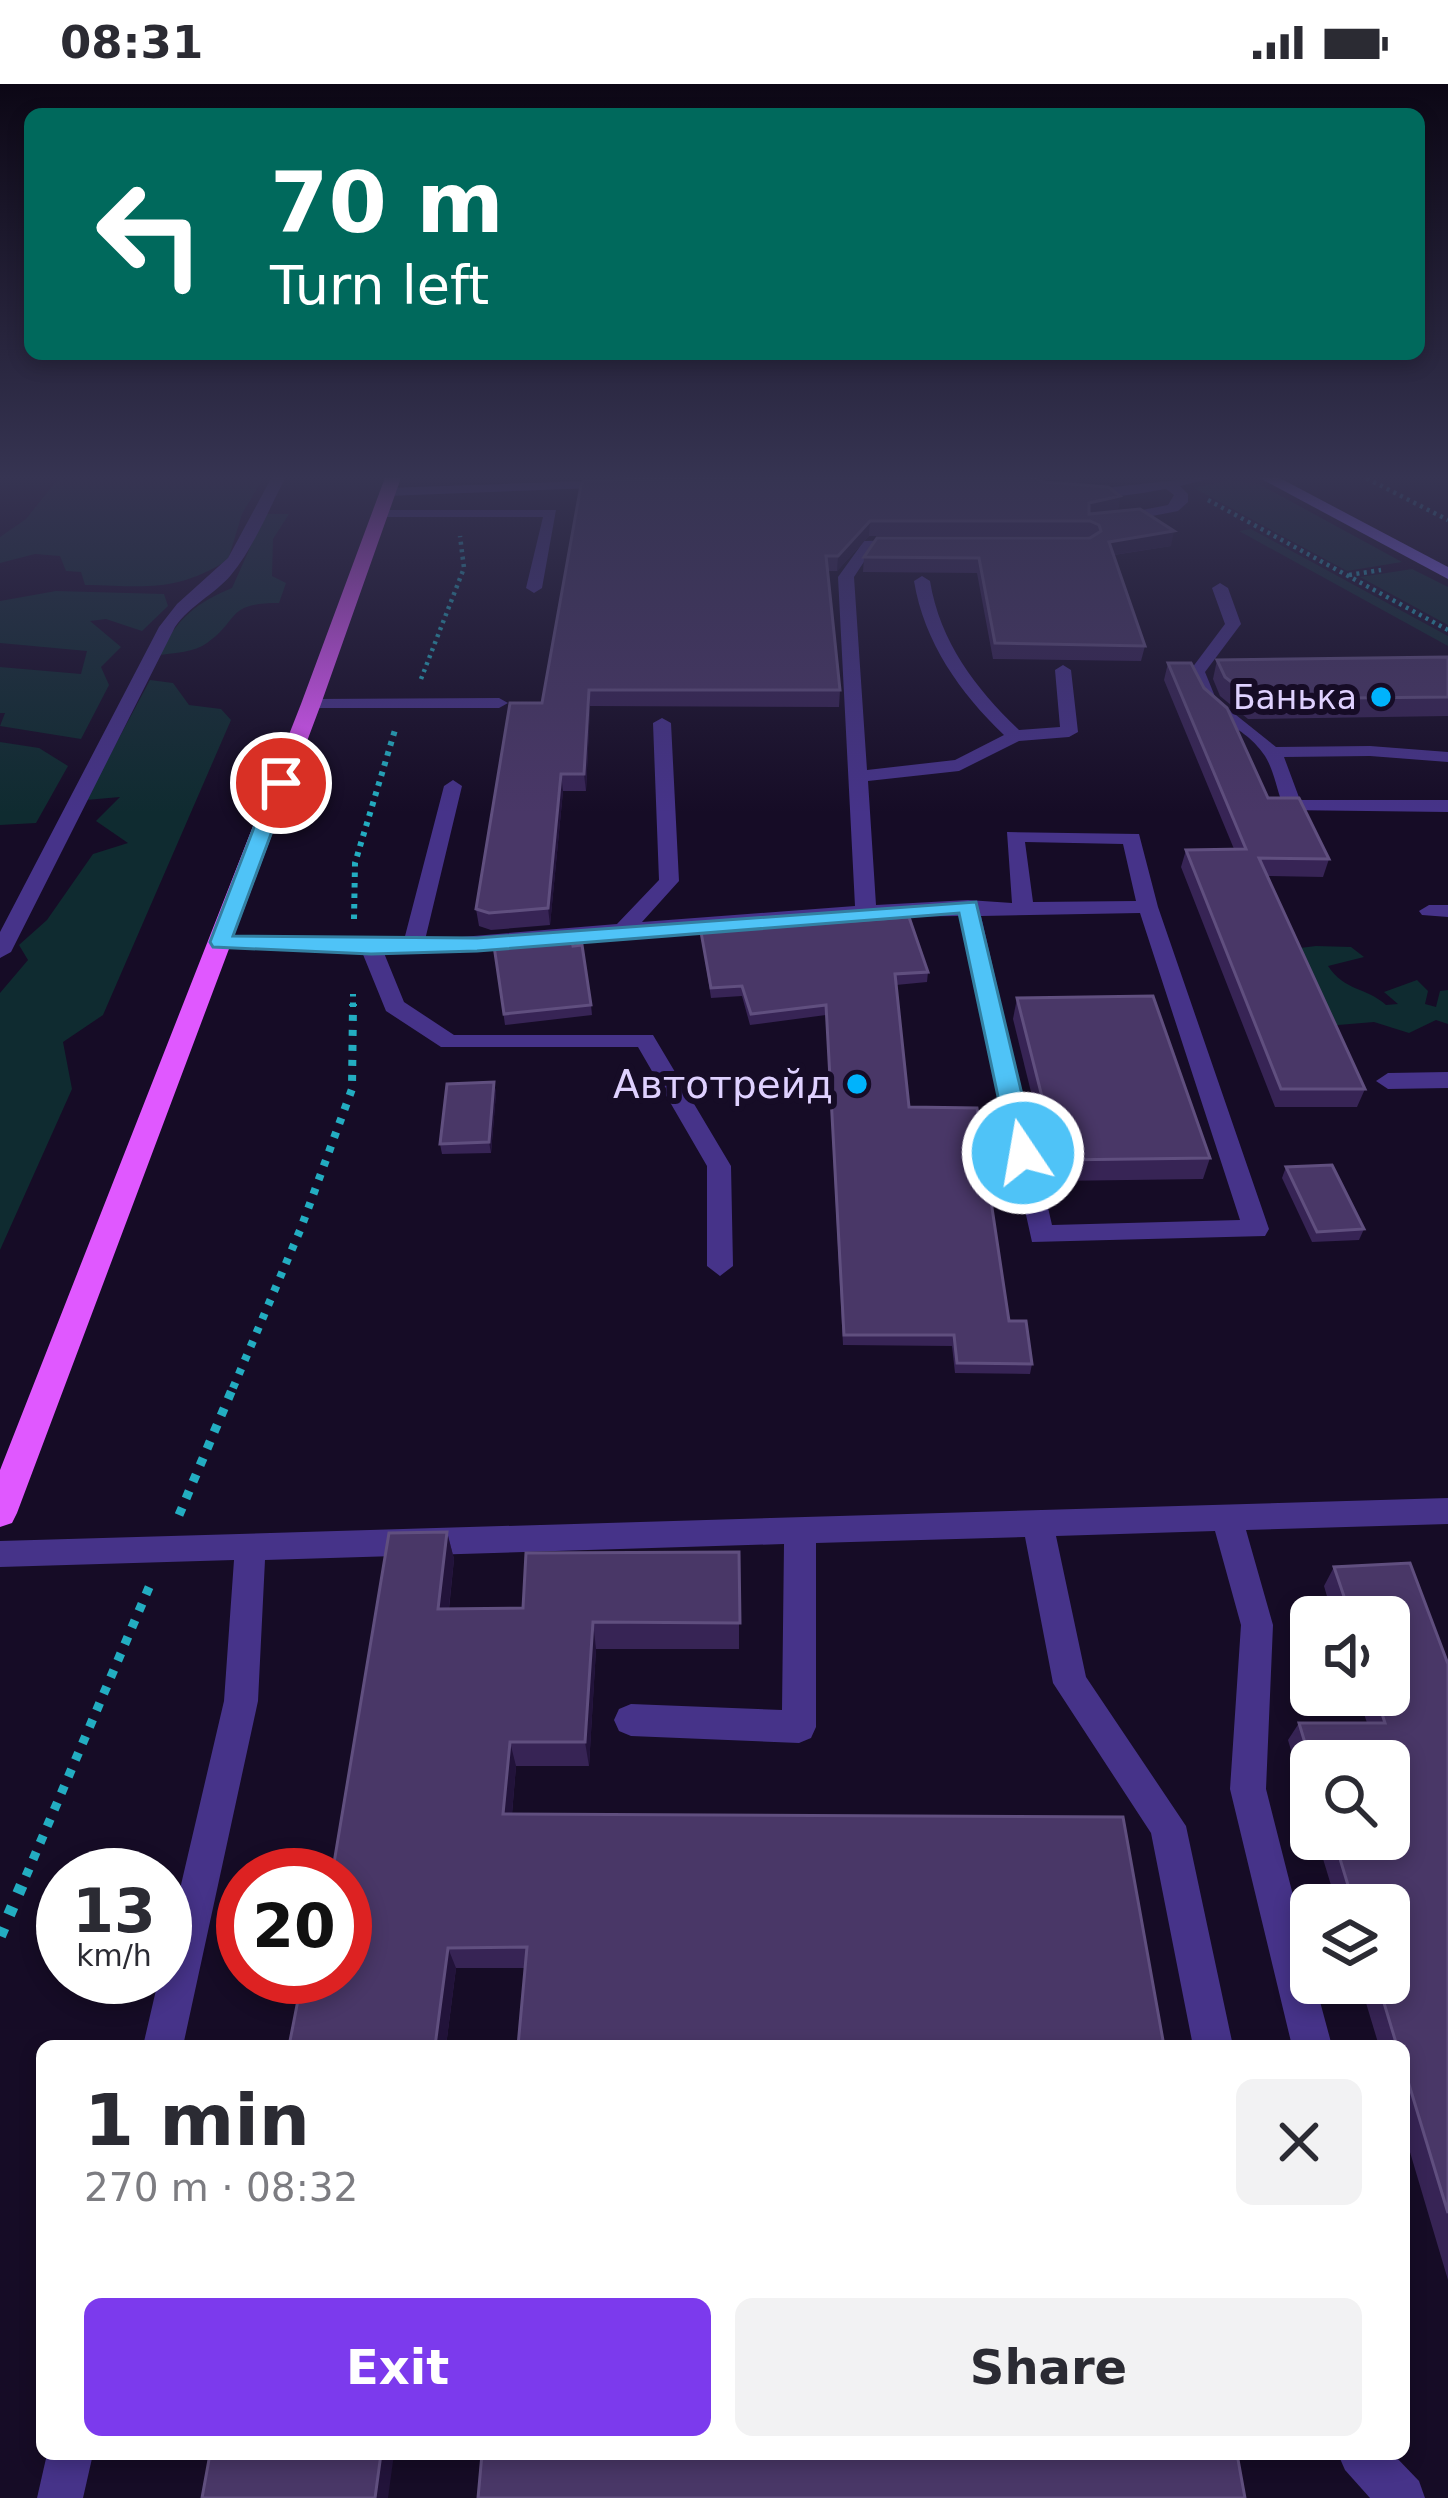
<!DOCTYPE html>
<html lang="en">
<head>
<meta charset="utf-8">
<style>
  body { margin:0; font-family:"DejaVu Sans",sans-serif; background:#f2f2f3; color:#2b2b33; height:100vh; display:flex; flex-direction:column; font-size:45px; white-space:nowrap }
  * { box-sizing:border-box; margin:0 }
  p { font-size:39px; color:#7c7c81 }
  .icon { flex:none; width:66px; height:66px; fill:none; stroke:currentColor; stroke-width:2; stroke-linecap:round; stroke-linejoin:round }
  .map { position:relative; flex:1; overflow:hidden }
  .side { position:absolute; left:36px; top:1956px; width:1374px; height:420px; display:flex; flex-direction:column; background:#fff; border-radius:18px; box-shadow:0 6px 18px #0003 }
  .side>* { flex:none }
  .top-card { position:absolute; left:24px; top:24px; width:1401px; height:252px; border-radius:18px; box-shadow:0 6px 18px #0003; background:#00695c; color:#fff; overflow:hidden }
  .fabs { position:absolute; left:1290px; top:1512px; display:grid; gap:24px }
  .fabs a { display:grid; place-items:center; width:120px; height:120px; border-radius:18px; background:#fff; box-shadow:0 6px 18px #0003; font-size:60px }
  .speed { position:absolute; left:36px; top:1764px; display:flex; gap:24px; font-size:60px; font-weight:700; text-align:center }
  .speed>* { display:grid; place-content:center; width:156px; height:156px; border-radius:50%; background:#fff; box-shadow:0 6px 18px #0003; line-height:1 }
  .speed small { font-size:30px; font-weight:400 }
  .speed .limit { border:18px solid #d22; background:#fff; color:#111 }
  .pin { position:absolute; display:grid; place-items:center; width:102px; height:102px; color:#fff; margin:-51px; border:6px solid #fff; border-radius:50%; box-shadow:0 3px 12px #0007 }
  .me { position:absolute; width:132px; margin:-66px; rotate:348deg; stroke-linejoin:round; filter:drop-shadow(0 0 9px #0008) }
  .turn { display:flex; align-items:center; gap:42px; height:252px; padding:0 48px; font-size:54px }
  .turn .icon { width:156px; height:156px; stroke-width:2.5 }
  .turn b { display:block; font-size:84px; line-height:102px }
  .round { display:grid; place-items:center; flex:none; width:126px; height:126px; border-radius:18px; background:#f2f2f3 }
  .overview { display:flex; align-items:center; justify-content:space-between; height:204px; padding:0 48px }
  h1 { font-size:72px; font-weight:800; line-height:90px }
  .button { display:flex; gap:24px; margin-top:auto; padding:24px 48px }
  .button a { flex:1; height:138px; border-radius:18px; background:#7c3aed; color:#fff; font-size:48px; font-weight:800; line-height:138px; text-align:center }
  .button a+a { background:#f2f2f3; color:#2b2b33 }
  .status { display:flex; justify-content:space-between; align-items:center; height:84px; padding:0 60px; background:#fff; direction:ltr }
  .status svg { height:33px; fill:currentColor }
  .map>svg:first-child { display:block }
  .green { fill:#0f2b30 }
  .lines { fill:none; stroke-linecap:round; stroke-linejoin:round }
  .path-far4 { stroke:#23adc1; stroke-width:4.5; stroke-dasharray:3 4.5; stroke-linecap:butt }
  .path-far3 { stroke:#23adc1; stroke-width:6; stroke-dasharray:4.5 6; stroke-linecap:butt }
  .path-far2 { stroke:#23adc1; stroke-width:8; stroke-dasharray:6 9; stroke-linecap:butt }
  .path-far1 { stroke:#23adc1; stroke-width:9; stroke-dasharray:8 10; stroke-linecap:butt }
  .path { stroke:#23adc1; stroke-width:12; stroke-dasharray:9 14; stroke-linecap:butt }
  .service { fill:#463389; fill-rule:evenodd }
  .secondary { fill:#8868ff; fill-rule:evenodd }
  .primary { fill:#e058ff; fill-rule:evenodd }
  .wall { fill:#372455 }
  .shaded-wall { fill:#22133a }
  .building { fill:#493767; stroke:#604f7f; stroke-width:3 }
  .route { fill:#4fc3f7; stroke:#337fa1; stroke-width:3 }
  .poi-dot { fill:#00b3fc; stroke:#160c26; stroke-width:4.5 }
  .labels { text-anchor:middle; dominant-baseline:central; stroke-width:12; stroke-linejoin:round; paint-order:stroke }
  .far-poi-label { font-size:33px; fill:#dfd1ff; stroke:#160c26; text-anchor:end }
  .poi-label { font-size:39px; fill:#dfd1ff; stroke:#160c26; text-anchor:end }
</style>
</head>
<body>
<div class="status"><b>08:31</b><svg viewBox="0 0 49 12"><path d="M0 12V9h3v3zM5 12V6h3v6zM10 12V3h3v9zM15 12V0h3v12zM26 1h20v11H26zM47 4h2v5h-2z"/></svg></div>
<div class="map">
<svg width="1448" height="2414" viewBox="0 0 1448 2414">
  <rect width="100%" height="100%" fill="#160c26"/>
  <g class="green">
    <path d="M61,391h204l-23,39 -14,46c-54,33 -81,26 -143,25l-4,-13 -15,-1 -6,-15 -25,-2 -35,9v-26l26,-18z"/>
    <polygon points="1230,396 1259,400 1402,478 1347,487 1194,404"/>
    <path d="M265,430h24l-16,25 -1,37 14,7 -7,20c-54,0 -38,16 -72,40 -12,9 -33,10 -47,12 15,-35 37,-53 72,-67z"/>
    <polygon points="1251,445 1448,552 1448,562 1239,447"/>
    <polygon points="1412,485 1448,503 1448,541 1360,493"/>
    <polygon points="56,507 164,510 168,522 142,547 106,535 90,537 121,563 101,583 109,601 81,655 0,642 5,629 0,629 0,583 81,590 87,567 0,559 0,517"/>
    <polygon points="150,596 173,599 189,621 221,625 231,636 103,931 63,958 72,1005 0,1166 0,909 28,876 19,861 47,836 93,770 128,759 96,737 120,713 86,716"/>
    <polygon points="0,658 39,664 68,682 36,739 0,741"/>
    <path d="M1316,862l35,1 13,10 -36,9c16,25 38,21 58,39l12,-1 -14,-12 33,-12 11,11 -3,13 11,3 4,-16 8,-1v34l-12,-4 -27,13 -35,-11 -48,4 -34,-77z"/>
  </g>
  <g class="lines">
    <g class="path-far4">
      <polyline points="1360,391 1448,436"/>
      <polyline points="1208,416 1448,546"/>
      <polyline points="1349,491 1381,486"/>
      <polyline points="421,595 464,484 460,452"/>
    </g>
    <g class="path-far3">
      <polyline points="354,835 355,779 395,646"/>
      <polyline points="353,923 353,910"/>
    </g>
    <polyline class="path-far2" points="233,1304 301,1144 352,1005 353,920"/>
    <g class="path-far1">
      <polyline points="179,1431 234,1301"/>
      <polyline points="26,1792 150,1501"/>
    </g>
    <polyline class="path" points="0,1852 27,1789"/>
    <g class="service">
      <path d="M273,391h14c-18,33 -32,71 -56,100 -17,20 -41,30 -56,52l-164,325 -11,6v-26l159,-305 18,-23 51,-46z"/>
      <path d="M1006,391l80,15 138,-15 -44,11 8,8v8l-10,9 -67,13 -5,-1v-6l62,-12 6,-10 -8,-6c-52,9 -115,19 -160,-14z"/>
      <polygon points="616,396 621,403 386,412 379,408 386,404"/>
      <polygon points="379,426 556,426 542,504 534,509 526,504 543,433 374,433 372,430"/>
      <path d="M864,457l45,-1 7,4 -7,4h-36l-19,29 13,193 88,-10 49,-25c-44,-42 -80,-93 -90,-154l8,-5 8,5c10,61 46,108 89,149l41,-3 -5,-57 8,-5 8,5 7,62 -9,5 -50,4 -60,30 -91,10 8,124 92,-5 44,3 -5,-71 132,2 19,73 111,322 -4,7 -233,6 -72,-326 -94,1 -482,36 20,49 50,33h199l78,131 2,100 -13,10 -13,-10v-100l-69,-119h-197l-55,-36 -24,-59 -142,-4 -11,-6 11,-6 184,4 40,-154 9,-6 9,6 -37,154 192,-16 42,-44 -6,-157 9,-5 9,5 8,158 -37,41 213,-16 -17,-329zM1025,758l98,2 13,57 -103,1zM1140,829l100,307 -188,5 -71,-309z"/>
      <path d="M1220,499l8,5 13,36 -36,48 11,27 60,48 94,-1 78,6v10l-78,-6 -86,1 16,43h148v12l-163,-2c-8,-17 -10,-38 -20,-54 -25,-38 -63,-32 -76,-84l36,-48 -13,-36z"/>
      <polygon points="311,615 499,614 508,619 499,624 305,624 302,620"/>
      <polygon points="1429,821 1448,821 1448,833 1422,831 1419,827"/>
      <polygon points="1448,988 1448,1004 1388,1005 1376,997 1388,989"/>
      <polygon points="1448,1414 1448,1440 1246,1446 1273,1541 1266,1705 1311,1882 1311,1899 1315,1899 1332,1962 1292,1962 1230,1705 1241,1541 1215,1447 1056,1452 1086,1593 1186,1742 1233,1962 1193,1962 1151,1749 1053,1599 1025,1453 816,1459 816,1643 811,1654 799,1659 631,1652 619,1647 614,1636 619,1625 631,1620 782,1626 784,1460 265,1476 258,1617 183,1962 143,1962 159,1893 165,1893 165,1869 224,1617 234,1476 0,1483 0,1457"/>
      <polygon points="47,2370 93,2370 83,2414 37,2414"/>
      <polygon points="1338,2370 1393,2370 1419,2397 1425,2414 1370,2414 1345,2386"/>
    </g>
    <polygon class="secondary" points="1254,391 1274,391 1448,483 1448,495"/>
    <polygon class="primary" points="386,391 402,391 321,620 17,1429 12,1439 0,1443 0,1386 301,620"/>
  </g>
  <g class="wall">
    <polygon points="588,391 677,391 589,394"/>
    <polygon points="1031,391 1081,391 1079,400"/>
    <polygon points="796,392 1044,398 1120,412 1118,426 1109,428 1171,462 1114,471 1145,562 1141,577 993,575 977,489 863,488 864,473 1090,453 1087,452 869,452 837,487 828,487 840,606 839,623 590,622 586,707 563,707 550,841 491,846 479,842 476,825 542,619"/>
    <polygon points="1448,573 1448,632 1248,635 1220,612 1213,595 1217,576"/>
    <polygon points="1168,579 1204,604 1268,714 1329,775 1323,793 1267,792 1365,1005 1357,1023 1275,1023 1181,783 1186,766 1234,765 1164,596"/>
    <polygon points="701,848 928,888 927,898 896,901 909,1023 1009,1237 1032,1280 1030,1290 955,1289 952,1262 843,1261 826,931 750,941 742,912 711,914"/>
    <polygon points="493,855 591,921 592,931 505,941"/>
    <polygon points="1017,914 1210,1074 1203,1095 1053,1097 1013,935"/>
    <polygon points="494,998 496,1009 491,1069 442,1070 440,1060"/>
    <polygon points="1286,1083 1364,1145 1359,1156 1312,1158 1282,1094"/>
    <polygon points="447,1448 454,1475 449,1525 523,1524 739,1468 739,1565 596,1565 589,1682 516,1682 512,1730 1123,1733 525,1884 456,1884 446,1962 289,1962 311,1916"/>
    <polygon points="1334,1483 1448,1580 1448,2196 1404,2048 1404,1962 1379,1962 1360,1899 1389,1899 1389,1821 1337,1821 1317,1755 1389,1755 1311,1677 1311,1734 1288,1656 1299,1639 1367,1639 1358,1611 1389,1611 1389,1533 1333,1533 1324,1502"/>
  </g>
  <g class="shaded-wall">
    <polygon points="1120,412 1118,426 1087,433 1089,419"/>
    <polygon points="870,437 869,452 837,487 838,472"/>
    <polygon points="1174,447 1171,462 1106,472 1109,458"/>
    <polygon points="589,606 590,622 586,707 584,690"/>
    <polygon points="561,690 563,707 550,841 548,824"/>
    <polygon points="494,998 496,1009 491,1069 489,1058"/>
    <polygon points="447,1448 454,1475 446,1551 438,1525"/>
    <polygon points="593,1538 596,1565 589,1682 585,1658"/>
    <polygon points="510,1658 516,1682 510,1753 503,1730"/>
    <polygon points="448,1864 456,1884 446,1962 435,1962"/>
    <polygon points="381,2370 394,2370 388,2414 375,2414"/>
  </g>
  <g class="building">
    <polygon points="797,391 1028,391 1044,398 1108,403 1120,412 1089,419 1089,430 1140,425 1174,447 1109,458 1145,562 995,559 979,474 864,473 877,454 1090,454 1101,447 1099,441 1090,437 870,437 838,472 826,472 840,606 589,606 584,690 561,690 548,824 489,829 476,825 510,619 542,619 581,401 584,397"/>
    <polygon points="1448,573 1448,613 1253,615 1225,593 1217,576"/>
    <polygon points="1168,579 1191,579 1204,604 1227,624 1268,714 1299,714 1329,775 1259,774 1365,1005 1281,1005 1186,766 1246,765"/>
    <polygon points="909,833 928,888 895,890 909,1023 977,1024 1009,1237 1026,1237 1032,1280 957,1279 954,1251 844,1251 826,921 751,930 742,902 711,904 701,848"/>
    <polygon points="571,853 573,862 582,861 591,921 504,930 493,855"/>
    <polygon points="1153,912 1210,1074 1058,1076 1017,914"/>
    <polygon points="494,998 489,1058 440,1060 447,1000"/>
    <polygon points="1332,1081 1364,1145 1317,1148 1286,1083"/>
    <polygon points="447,1448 438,1525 523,1524 526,1469 739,1468 740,1539 593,1538 585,1658 510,1658 503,1730 1123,1733 1164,1962 518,1962 527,1863 448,1864 435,1962 289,1962 298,1916 311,1916 315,1893 345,1893 345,1791 332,1791 389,1449"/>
    <polygon points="1410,1479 1448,1580 1448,2129 1404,1984 1404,1962 1397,1962 1378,1899 1389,1899 1389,1821 1354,1821 1334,1755 1389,1755 1389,1677 1311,1677 1311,1679 1299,1639 1385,1639 1376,1611 1389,1611 1389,1533 1351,1533 1334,1483"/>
    <polygon points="210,2370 381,2370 375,2414 202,2414"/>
    <polygon points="482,2370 1237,2370 1245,2414 478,2414"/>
  </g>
  <linearGradient id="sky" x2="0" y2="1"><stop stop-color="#0c0715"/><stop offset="0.54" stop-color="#363452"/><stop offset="1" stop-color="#363452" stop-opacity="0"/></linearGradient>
  <rect width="1448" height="729" fill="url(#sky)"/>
  <polygon class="route" points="281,694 290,699 233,852 477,854 976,818 1036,1069 1023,1077 1010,1069 959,829 477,867 371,870 213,863 210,858 271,699"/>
  <g class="poi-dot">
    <circle cx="1381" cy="613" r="12"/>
    <circle cx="857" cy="1000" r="12"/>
  </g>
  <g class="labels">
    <g class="far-poi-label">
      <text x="1357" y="613">Банька</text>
    </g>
    <g class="poi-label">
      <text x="833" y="1000">Автотрейд</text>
    </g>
  </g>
</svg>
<div class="fabs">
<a><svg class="icon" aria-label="sound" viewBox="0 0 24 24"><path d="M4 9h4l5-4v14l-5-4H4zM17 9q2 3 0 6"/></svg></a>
<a><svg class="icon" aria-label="search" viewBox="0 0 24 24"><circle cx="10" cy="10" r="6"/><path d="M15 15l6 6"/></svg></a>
<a><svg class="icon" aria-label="layers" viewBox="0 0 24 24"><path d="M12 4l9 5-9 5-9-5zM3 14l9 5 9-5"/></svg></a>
</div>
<div class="speed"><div>13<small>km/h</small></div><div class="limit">20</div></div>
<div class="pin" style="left:281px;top:699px;background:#d93025"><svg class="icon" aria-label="arrive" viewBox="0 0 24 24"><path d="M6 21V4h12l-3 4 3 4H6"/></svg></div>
<svg class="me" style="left:1023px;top:1069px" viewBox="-20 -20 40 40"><circle r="17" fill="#4fc3f7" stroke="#fff" stroke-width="3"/><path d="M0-11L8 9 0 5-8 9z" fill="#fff"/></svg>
<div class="top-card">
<div class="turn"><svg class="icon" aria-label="left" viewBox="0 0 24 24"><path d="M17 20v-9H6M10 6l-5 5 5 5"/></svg><div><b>70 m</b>Turn left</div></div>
</div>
<section class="side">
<div class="overview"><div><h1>1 min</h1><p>270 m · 08:32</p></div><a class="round"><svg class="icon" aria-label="close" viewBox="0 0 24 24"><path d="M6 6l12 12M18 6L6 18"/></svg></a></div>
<div class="button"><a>Exit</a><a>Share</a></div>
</section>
</div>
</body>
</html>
